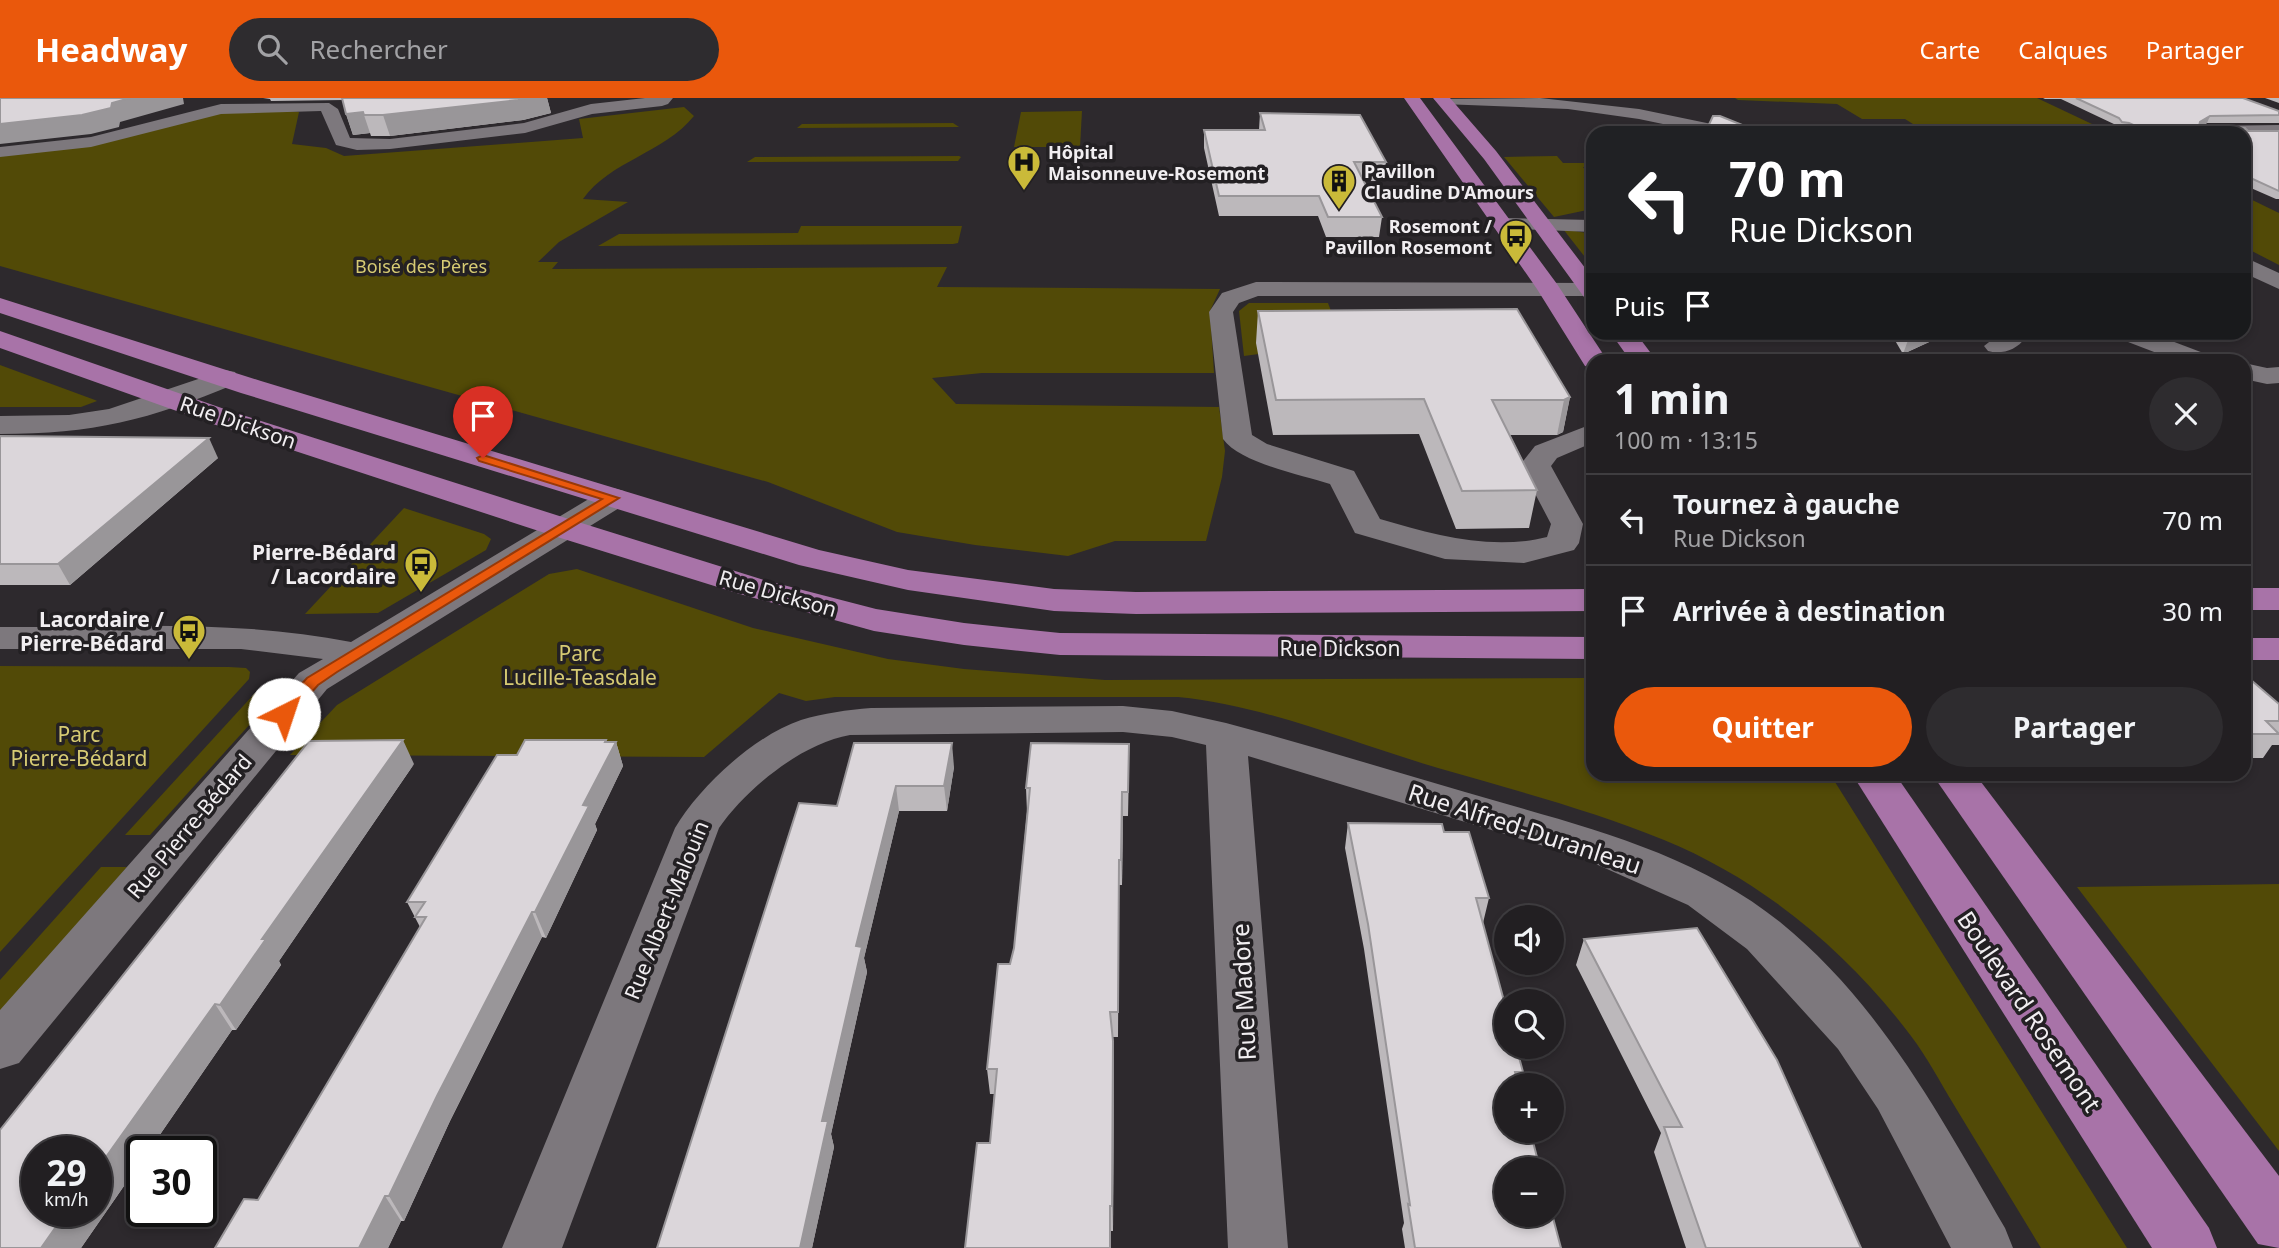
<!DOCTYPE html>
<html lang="fr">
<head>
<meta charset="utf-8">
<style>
  body { margin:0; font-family:"Noto Sans",sans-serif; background:#2e2c2f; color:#f1f3f6; height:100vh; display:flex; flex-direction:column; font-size:26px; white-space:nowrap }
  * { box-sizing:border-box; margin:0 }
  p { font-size:23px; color:#a2a2a5 }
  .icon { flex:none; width:38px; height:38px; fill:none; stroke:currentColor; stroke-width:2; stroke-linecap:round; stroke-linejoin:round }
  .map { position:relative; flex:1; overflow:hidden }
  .panel { position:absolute; left:1586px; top:256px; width:665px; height:427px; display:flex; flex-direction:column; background:#221f22; border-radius:21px; box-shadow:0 4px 10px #0003,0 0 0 2px #3f3d40 }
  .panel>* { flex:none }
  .guide { position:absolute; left:1586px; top:28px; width:665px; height:214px; border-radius:21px; box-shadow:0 4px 10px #0003,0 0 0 2px #3f3d40; background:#202124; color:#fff; overflow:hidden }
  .controls { position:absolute; left:1494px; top:807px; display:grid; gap:14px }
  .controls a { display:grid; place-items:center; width:70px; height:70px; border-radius:50%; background:#221f22; box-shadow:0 4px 10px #0003,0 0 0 2px #3f3d40; font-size:35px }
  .speed { position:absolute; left:21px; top:1038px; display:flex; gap:14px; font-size:35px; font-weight:700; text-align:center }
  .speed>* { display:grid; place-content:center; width:91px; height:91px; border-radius:50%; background:#221f22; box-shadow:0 4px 10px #0003,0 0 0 2px #3f3d40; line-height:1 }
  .speed small { font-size:18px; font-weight:400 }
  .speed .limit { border:4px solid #111; border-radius:10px; background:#fff; color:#111 }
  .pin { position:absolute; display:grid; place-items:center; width:60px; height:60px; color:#fff; margin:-72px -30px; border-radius:50% 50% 50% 0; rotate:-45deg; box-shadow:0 0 7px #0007 }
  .pin .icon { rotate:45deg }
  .me { position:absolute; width:77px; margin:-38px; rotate:41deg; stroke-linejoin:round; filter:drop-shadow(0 0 5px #0008) }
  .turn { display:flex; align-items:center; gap:24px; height:147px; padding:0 28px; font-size:32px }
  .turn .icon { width:91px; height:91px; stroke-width:2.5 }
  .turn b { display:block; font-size:49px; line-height:60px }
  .then { display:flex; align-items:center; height:66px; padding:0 28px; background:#0003; gap:14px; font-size:26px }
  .round { display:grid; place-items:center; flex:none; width:74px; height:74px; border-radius:37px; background:#2e2c2f }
  .summary { display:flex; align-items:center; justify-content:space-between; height:119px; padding:0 28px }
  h1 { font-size:42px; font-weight:700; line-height:52px }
  .action { display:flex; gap:14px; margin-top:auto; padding:14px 28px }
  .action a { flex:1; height:80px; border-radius:42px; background:#ea580c; color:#fff; font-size:28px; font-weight:700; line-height:80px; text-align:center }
  .action a+a { background:#2e2c2f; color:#f1f3f6 }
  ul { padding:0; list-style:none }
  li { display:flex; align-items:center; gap:21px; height:91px; padding:0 28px; border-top:2px solid #3f3d40 }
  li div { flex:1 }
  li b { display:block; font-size:26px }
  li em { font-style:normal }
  header { display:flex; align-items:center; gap:42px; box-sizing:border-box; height:98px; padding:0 35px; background:#ea580c; color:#fff }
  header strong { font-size:33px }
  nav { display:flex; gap:38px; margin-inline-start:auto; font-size:24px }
  .search { width:490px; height:63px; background:#2e2c2f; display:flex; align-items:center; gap:18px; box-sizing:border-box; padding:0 24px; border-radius:38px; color:#a2a2a5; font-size:26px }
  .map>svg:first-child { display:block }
  .green { fill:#524a07 }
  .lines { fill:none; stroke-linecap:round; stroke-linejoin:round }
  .minor { fill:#7d787d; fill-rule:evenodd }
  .major { fill:#a873a8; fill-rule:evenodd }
  .wall { fill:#bcb8bb }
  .shaded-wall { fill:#999699 }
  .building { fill:#dbd6da; stroke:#999699; stroke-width:2 }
  .route { fill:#ea580c; stroke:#983908; stroke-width:2 }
  .labels { text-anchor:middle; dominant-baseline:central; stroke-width:7; stroke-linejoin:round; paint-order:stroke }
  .far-poi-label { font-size:18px; font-weight:bold; fill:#f1eef1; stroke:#232023; text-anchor:start }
  .far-park-label { font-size:18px; fill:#d7cb73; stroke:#232023 }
  .street-label { font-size:21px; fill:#f1eef1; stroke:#232023 }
  .poi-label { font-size:21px; font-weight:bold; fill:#f1eef1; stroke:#232023; text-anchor:end }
  .park-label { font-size:21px; fill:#d7cb73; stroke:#232023 }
  .near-street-label { font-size:24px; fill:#f1eef1; stroke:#232023 }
</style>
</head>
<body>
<header>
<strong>Headway</strong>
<div class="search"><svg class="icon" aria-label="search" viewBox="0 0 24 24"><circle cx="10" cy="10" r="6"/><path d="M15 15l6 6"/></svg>Rechercher</div>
<nav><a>Carte</a><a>Calques</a><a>Partager</a></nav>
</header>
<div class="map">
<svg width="2279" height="1150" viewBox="0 0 2279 1150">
  <rect width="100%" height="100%" fill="#2d292d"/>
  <g class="green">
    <polygon points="1735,0 2037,0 2111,35 1951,35 1921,31 1905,21 1862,21 1837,6 1738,2"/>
    <path d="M684,9l10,9c-30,37 -84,45 -111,83l45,3 -69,40 -21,20h20l-6,7 395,-2 -10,20 283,2 -10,22 4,62h-232l-50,5 24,26 263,3 6,44 -3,26 -16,64h-91l-47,15 -93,-11 -78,-13 -129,-50 -768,-216v-110l217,-43 62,-3 20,2 -7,32 34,4 18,8 239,-18 -4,-19z"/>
    <polygon points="1082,13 1080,49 1014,49 1021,14"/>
    <polygon points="953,25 959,29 797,30 802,26"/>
    <polygon points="1557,58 1563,65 1592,65 1592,69 1583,69 1592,80 1592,111 1554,119 1504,59"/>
    <polygon points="755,59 959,58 961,59 958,63 747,64"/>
    <polygon points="2244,98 2279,115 2279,167 2244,149"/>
    <polygon points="801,128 962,128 958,145 953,146 598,148 619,136 798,135"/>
    <polygon points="1563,131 1592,136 1592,168"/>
    <polygon points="1249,205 1328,205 1343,245 1244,258 1239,213"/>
    <polygon points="0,267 95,302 97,303 81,309 0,309"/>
    <polygon points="404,410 484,436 491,441 486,452 378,515 305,516"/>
    <path d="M577,471l176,59 135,31 76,10 141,11 487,-2v96h238l297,474h-86c-29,-48 -58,-95 -87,-143 -14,-23 -27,-48 -43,-69 -63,-84 -149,-156 -247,-196 -73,-30 -150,-50 -226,-72 -86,-25 -170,-62 -260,-71h-343l-29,4 -27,-8 -75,64 -414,-2 47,-50 212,-131z"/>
    <polygon points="0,568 229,569 246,570 250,574 249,581 0,854"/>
    <polygon points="255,595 278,595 150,737 125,737"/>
    <polygon points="101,769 127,769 0,915 0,882"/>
    <polygon points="2279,786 2279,1053 2077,789"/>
  </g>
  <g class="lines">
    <g class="minor">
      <polygon points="645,0 673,0 668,6 662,8 592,16 525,35 390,51 357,52 336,47 321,13 221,16 91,49 0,59 0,49 91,39 221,6 329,5 338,11 350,40 390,41 524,25 591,6"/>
      <polygon points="1540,0 1639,11 1726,29 1841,30 1850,35 1706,35 1639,21 1568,11 1442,6 1434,1"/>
      <polygon points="2279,27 2279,37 2244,38 2244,35 2198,33 2207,28"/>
      <polygon points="1502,120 1592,122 1592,134 1495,130 1491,126 1495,122"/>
      <polygon points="2244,159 2279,175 2279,191 2244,175"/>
      <path d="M1256,184l336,1v12l-2,1h-332l-19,7 -6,9 19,123 15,9 87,27 26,48c54,16 111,32 167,18l4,-13 -31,-59 15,-19 57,-22v19l-35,15 -6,8 32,58 -4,19 -5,7 -50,13 -79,-4 -90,-26 -25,-49c-28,-9 -90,-21 -107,-45l-14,-127 13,-19z"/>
      <path d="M1997,234h25l3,6c-8,12 -24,17 -37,13l-4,-5 14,-11z"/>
      <polygon points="2112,234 2148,234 2206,256 2210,262 2175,262 2115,239"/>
      <polygon points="2244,265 2267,270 2279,269 2279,285 2267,286 2244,281"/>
      <path d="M225,272l10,2 4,6 -4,6c-86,36 -142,50 -235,50v-18l69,-1 40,-6z"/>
      <path d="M613,390l11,3 5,7 -5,7 -297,184 -308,374 -19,6v-59l299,-337 24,-14 -82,-10h-241v-22c117,0 236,-8 351,15l251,-151z"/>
      <path d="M1123,608l49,5 54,12c80,21 159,46 239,69 109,32 226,58 315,130 101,82 161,196 225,306l8,20h-62l-73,-139 -40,-60 -91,-100 -59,-44 -108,-48 -332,-101 40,492h-60l-22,-503 -34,-8 -49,-5 -273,3c-48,8 -104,54 -131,93l-157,420h-60l173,-420c25,-42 79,-92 126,-108 23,-7 46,-10 70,-12z"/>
    </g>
    <g class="major">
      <polygon points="1404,0 1420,0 1557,186 1607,262 1592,262 1592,270 1585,268 1537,191"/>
      <polygon points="1433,0 1450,0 1496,53 1592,179 1592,201 1584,199 1484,61"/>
      <polygon points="0,200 261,283 819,452 908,472 1054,491 1136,494 1592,491 1592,513 1136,516 1054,513 908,492 799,467 241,295 0,215"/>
      <polygon points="0,233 236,315 575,423 764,482 876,511 964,525 1060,535 1592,539 1592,561 1060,557 964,547 874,533 740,496 551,437 216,327 0,250"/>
      <polygon points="1610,234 1635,234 1656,262 1630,262"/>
      <rect x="2244" y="490" width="35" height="22"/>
      <rect x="2244" y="540" width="35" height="22"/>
      <polygon points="1852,676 1895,676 2209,1130 2217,1150 2152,1150"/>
      <polygon points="1932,676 1975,676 2279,1078 2279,1150 2258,1146"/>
    </g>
  </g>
  <g class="wall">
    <polygon points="263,0 547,0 551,15 523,22 390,38 371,38 370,35 353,37 346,16 343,2 271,3 270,1"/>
    <polygon points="2043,0 2243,0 2279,17 2279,25 2207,25 2202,28 2248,33 2279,33 2279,101 2276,101 2244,87 2244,35 2133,35 2126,32 2118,31 2116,27 2061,1 2045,1"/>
    <polygon points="2265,0 2279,0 2279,5"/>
    <polygon points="1260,15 1386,64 1384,83 1363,83 1382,119 1379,139 1326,139 1318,118 1219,118 1204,50 1204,32 1259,32"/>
    <polygon points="1258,213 1570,299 1563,334 1557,337 1510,337 1537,392 1529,430 1456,431 1419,336 1273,337 1256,245"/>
    <polygon points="1890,234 1951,234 1903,256"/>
    <polygon points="0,338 218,360 70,487 0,487"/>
    <polygon points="2244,582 2279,606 2279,647 2272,647 2263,660 2244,660"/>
    <polygon points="606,642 607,644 616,644 623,668 595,726 597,732 546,840 542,839 450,1023 404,1123 401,1123 388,1150 215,1150 258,1102 420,829 407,804 517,657"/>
    <polygon points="414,666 279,863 281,867 236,932 232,932 148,1054 142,1054 142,1062 81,1150 0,1150"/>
    <polygon points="954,669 947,713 899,713 864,860 867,874 831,1036 834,1049 812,1150 657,1150 837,708"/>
    <polygon points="1129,670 1128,718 1123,718 1122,787 1119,787 1118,939 1113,939 1114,968 1113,1133 1111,1133 1110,1150 965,1150 990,1045 994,996 990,996 987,971 1014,850 1027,714 1026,690"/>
    <polygon points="1348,725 1444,734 1489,800 1483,825 1523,974 1519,987 1507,987 1561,1150 1405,1150 1402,1131 1404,1125 1364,851 1345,750"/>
    <polygon points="1584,841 1861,1150 1686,1150 1654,1054 1661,1035 1576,867"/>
  </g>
  <g class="shaded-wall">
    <polygon points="130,0 183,0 184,6 120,24 119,29 91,36 0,46 0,26 112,5"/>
    <polygon points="526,0 547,0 551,15 523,22 390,38 383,17"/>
    <polygon points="363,14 370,35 353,37 346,16"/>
    <polygon points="2210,18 2207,25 2197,31 2200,24"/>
    <polygon points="1911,234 1951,234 1903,256"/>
    <polygon points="1570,299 1563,334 1557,337 1564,302"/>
    <polygon points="209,340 218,360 70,487 58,466"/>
    <polygon points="403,642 414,666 279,863 281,867 236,932 220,907 262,841"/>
    <polygon points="606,642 610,655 616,644 623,668 595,726 597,732 546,840 535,814 583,707"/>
    <polygon points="952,645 954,669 947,713 944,688"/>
    <polygon points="896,688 899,713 864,860 867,874 831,1036 834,1049 812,1150 800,1150 822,1023 856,848"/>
    <polygon points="1122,694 1123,718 1122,787 1121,762"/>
    <polygon points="532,814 542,839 450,1023 404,1123 389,1098 437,998"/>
    <polygon points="215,906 232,932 148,1054 142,1054 142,1062 81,1150 41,1150 67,1113 96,1113 96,1073"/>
    <polygon points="1113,943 1114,968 1113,1133 1112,1108"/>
    <polygon points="385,1098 401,1123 388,1150 359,1150"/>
  </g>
  <g class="building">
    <polygon points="0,0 130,0 112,5 111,10 82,17 0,26"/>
    <polygon points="342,0 526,0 518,2 383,17 364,17 363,14 346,16"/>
    <polygon points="2076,0 2243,0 2279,13 2279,17 2210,18 2200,24 2199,28 2245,30 2248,33 2279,33 2279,93 2244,77 2244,35 2151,35 2129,25 2122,24 2119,20"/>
    <polygon points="1260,15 1360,17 1386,64 1354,64 1382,119 1328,119 1319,98 1219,98 1204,32 1265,32"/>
    <polygon points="1713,18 1720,18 1762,35 1705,35"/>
    <polygon points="1517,211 1570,299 1564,302 1492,302 1537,392 1462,393 1424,301 1276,302 1258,213"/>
    <polygon points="0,338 209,340 58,466 0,466"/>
    <polygon points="2244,582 2251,582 2279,606 2279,623 2266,623 2279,636 2244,636"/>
    <polygon points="403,642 262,841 266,841 220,907 215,906 96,1073 96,1054 37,1054 37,1113 67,1113 41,1150 0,1150 0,1032 309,643"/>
    <polygon points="525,642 606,642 605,644 616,644 583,707 589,708 535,814 532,814 437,998 389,1098 385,1098 359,1150 215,1150 244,1101 258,1102 426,819 415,819 425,804 407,804 497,657 517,657"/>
    <polygon points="854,645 952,645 944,688 896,688 856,848 862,849 822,1023 828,1023 800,1150 657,1150 799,705 837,708"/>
    <polygon points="1031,645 1129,646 1128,694 1122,694 1121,762 1119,762 1118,914 1110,914 1113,943 1112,1108 1110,1108 1110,1150 965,1150 977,1045 990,1045 997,971 987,971 998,866 1010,866 1014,850 1030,690 1026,690"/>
    <polygon points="1348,725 1442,726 1444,734 1469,734 1489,800 1476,800 1507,914 1507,948 1516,948 1523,974 1515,974 1518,987 1507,987 1507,1032 1530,1032 1540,1071 1507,1071 1507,1116 1552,1116 1561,1150 1415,1150 1408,1106 1410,1107 1368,826"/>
    <polygon points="1697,830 1777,962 1861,1150 1706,1150 1664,1029 1682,1029 1584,841"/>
  </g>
  <polygon class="route" points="483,357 619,400 337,574 318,587 289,620 278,620 275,616 278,612 307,580 602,401 479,363 477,360"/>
  <defs>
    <symbol id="hospital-pin" viewBox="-11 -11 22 30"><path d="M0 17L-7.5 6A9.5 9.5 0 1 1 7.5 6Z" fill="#caba39" stroke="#232023"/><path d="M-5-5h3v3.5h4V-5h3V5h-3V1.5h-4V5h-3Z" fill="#111"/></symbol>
    <symbol id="building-pin" viewBox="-11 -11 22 30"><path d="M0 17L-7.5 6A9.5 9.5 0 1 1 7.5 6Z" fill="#caba39" stroke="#232023"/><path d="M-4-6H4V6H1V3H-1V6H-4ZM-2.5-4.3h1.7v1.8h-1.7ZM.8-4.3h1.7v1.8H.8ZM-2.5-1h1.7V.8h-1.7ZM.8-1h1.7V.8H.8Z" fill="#111"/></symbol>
    <symbol id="bus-pin" viewBox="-11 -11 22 30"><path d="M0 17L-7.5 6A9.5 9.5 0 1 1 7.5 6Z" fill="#caba39" stroke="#232023"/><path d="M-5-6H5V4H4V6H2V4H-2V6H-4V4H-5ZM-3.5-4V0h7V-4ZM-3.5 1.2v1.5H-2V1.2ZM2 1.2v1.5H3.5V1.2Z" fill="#111"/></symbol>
  </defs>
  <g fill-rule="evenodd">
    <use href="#hospital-pin" x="1005" y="45" width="38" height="52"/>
    <use href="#building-pin" x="1320" y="64" width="38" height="52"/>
    <use href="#bus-pin" x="1497" y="119" width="38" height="52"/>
    <use href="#bus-pin" x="402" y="447" width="38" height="52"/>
    <use href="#bus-pin" x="170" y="514" width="38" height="52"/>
  </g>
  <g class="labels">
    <g class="far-poi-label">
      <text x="1048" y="54">Hôpital<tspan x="1048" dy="21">Maisonneuve-Rosemont</tspan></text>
      <text x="1364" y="73">Pavillon<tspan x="1364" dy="21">Claudine D'Amours</tspan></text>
      <text x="1492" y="128" text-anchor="end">Rosemont /<tspan x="1492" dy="21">Pavillon Rosemont</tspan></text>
    </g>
    <g class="far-park-label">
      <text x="421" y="168">Boisé des Pères</text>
    </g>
    <g class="street-label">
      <text transform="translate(238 324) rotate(19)">Rue Dickson</text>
      <text transform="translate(778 495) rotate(16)">Rue Dickson</text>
      <text x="1340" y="550">Rue Dickson</text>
      <text transform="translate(189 728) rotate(-50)">Rue Pierre-Bédard</text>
      <text transform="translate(666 812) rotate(-68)">Rue Albert-Malouin</text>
    </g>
    <g class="poi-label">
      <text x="396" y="454">Pierre-Bédard<tspan x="396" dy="24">/ Lacordaire</tspan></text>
      <text x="164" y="521">Lacordaire /<tspan x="164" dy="24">Pierre-Bédard</tspan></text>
    </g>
    <g class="park-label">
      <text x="580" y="555">Parc<tspan x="580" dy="24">Lucille-Teasdale</tspan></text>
      <text x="79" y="636">Parc<tspan x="79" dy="24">Pierre-Bédard</tspan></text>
    </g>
    <g class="near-street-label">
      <text transform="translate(1525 730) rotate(18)">Rue Alfred-Duranleau</text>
      <text transform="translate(1243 894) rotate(-93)">Rue Madore</text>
      <text transform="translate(2030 913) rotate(56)">Boulevard Rosemont</text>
    </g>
  </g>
</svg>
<div class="controls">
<a><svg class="icon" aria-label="sound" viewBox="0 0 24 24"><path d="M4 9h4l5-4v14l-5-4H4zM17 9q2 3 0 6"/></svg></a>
<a><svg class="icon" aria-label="search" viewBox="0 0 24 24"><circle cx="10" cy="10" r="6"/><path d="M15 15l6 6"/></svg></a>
<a>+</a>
<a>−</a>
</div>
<div class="speed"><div>29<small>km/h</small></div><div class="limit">30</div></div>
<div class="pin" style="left:483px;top:360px;background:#d93025"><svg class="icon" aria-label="arrive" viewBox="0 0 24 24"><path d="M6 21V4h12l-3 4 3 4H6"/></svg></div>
<svg class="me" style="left:284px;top:616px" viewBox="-20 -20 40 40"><circle r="19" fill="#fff"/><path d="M0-13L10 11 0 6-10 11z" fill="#ea580c"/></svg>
<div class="guide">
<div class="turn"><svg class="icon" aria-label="left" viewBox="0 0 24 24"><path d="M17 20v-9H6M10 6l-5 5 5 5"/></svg><div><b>70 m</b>Rue Dickson</div></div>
<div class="then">Puis<svg class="icon" aria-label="arrive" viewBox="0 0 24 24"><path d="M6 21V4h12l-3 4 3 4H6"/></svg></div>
</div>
<section class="panel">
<div class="summary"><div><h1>1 min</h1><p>100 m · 13:15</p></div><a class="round"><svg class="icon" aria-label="close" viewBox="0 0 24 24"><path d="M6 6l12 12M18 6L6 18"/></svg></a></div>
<ul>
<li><svg class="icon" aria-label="left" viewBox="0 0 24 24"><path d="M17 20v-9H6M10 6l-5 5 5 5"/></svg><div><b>Tournez à gauche</b><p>Rue Dickson</p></div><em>70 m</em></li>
<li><svg class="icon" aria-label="arrive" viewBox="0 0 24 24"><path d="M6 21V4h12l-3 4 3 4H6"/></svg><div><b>Arrivée à destination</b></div><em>30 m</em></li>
</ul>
<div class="action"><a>Quitter</a><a>Partager</a></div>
</section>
</div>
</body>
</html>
